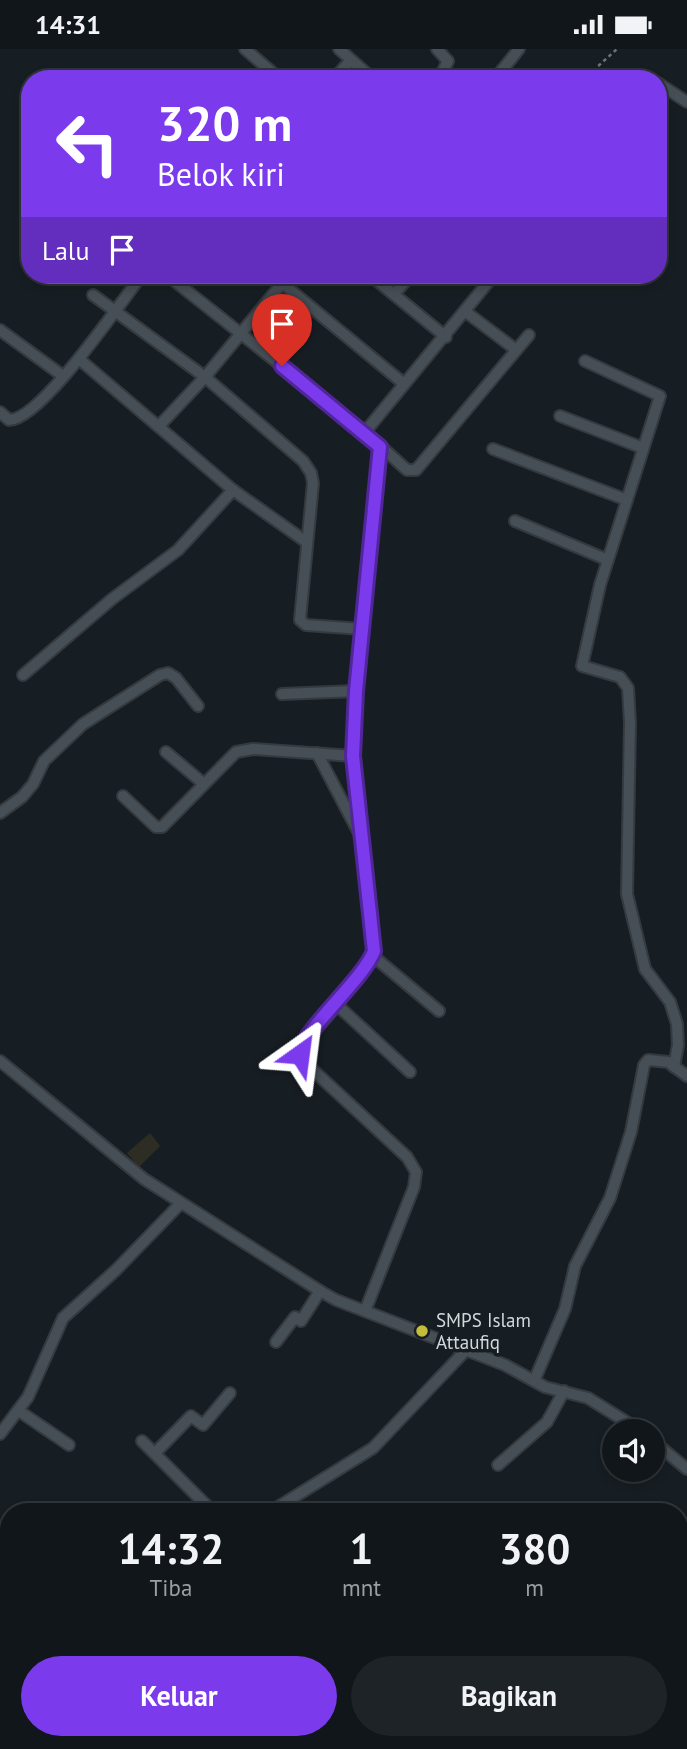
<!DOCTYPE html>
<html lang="id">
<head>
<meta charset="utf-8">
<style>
  body { margin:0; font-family:"PT Sans",sans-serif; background:#1e2327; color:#f1f3f6; height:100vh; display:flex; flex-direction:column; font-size:26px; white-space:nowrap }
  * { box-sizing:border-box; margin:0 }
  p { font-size:23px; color:#9c9fa2 }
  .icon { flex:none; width:38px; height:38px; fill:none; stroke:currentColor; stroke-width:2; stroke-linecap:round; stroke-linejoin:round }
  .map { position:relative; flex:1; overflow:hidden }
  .side { position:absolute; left:0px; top:1454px; width:688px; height:247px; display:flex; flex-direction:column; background:#11161a; border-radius:28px 28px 0 0; box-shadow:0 4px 10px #0003,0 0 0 2px #303539 }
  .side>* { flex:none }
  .guide { position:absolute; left:21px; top:21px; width:646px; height:214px; border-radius:28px; box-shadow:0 4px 10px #0003,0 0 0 2px #303539; background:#7c3aed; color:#fff; overflow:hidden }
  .tools { position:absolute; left:602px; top:1370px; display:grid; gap:14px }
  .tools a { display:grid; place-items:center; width:63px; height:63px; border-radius:50%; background:#11161a; box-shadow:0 4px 10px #0003,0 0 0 2px #303539; font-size:35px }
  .pin { position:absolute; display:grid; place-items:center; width:60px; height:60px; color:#fff; margin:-72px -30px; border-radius:50% 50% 50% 0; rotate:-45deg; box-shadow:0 0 7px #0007 }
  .pin .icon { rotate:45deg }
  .me { position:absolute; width:77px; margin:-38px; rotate:31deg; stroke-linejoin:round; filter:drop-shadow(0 0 5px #0008) }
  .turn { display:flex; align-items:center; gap:24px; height:147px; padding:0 21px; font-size:32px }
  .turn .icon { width:91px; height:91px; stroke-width:2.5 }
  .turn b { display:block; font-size:49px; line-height:60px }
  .then { display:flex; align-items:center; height:66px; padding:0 21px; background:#0003; gap:14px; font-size:26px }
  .eta { display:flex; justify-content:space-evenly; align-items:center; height:119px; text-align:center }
  .eta b { font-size:42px; font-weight:700; line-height:49px }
  .primary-button { display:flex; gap:14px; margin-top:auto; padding:14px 21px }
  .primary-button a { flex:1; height:80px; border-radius:42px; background:#7c3aed; color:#fff; font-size:28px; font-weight:700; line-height:80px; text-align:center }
  .primary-button a+a { background:#1e2327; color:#f1f3f6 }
  .status { display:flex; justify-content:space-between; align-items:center; height:49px; padding:0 35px; background:#11161a; direction:ltr }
  .status svg { height:19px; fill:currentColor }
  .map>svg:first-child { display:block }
  .building { fill:#2d2d24 }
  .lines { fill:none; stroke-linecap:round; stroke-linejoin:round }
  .street-casing { stroke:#353a3e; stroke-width:14 }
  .path { stroke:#6e7478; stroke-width:2.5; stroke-dasharray:3.5 3.5; stroke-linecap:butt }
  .street { stroke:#464f55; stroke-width:10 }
  .route-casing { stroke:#51269a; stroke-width:18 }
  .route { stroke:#7c3aed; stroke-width:12 }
  .poi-dot { fill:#c6bc3c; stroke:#171e23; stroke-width:2.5 }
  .labels { text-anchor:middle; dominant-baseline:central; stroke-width:7; stroke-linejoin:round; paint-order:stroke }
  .poi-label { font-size:19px; fill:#d3d8db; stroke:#171e23; text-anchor:start }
</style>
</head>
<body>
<div class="status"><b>14:31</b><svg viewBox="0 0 49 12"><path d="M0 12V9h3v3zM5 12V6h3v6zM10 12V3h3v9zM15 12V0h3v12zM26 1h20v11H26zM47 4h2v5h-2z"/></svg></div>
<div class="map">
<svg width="687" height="1700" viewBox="0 0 687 1700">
  <rect width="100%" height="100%" fill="#171e23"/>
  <polygon class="building" points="150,1084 160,1097 139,1118 127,1104"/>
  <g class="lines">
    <defs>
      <g id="street">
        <polyline points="245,0 280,30"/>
        <polyline points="339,0 373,30"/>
        <polyline points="437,0 448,12 439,30"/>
        <polyline points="502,21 513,30"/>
        <polyline points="334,30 350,12"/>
        <polyline points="495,30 519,0"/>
        <polyline points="658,34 687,53"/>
        <polyline points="167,226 365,383 494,226"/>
        <polyline points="272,226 403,334"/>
        <polyline points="370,226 446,288"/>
        <polyline points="394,245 411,226"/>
        <polyline points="93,246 205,328 303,412 311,424 313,434 300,571 306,576 362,580"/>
        <polyline points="466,263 515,300"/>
        <polyline points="0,281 63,327"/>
        <polyline points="79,310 233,441 305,492"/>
        <polyline points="585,312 660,347 600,536 582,617 620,628 628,639 630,673 627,845 645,920 670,953 677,975 678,996 674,1018"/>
        <path d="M0,363l9,8c32,0 111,-117 133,-145"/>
        <polyline points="560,367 643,399"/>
        <polyline points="160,376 205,328 289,226"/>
        <polyline points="365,383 407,421 416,421 529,286"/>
        <polyline points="493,400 627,451"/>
        <polyline points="515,472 608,511"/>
        <polyline points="23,626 112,550 178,501 233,441"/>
        <polyline points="282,645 356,642"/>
        <polyline points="166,703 204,735"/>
        <polyline points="317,704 360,786"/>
        <polyline points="123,747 156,778 162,778 236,703 253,700 353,707"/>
        <polyline points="0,764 22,748 33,735 44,712 83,675 160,626 168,624 176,629 198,657"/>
        <polyline points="373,907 439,962"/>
        <polyline points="337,956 410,1023"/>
        <polyline points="0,1012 144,1130 320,1242 336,1251 505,1316 545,1338 588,1349 641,1382"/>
        <polyline points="365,1262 414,1138 416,1123 407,1108 302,1011 300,999 337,956 375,903 353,707 356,642 380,398"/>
        <polyline points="276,1293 295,1268 301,1272 320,1242"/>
        <polyline points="534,1332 565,1260 575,1217 610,1149 631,1083 644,1016 648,1011 668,1013 687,1027"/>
        <polyline points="19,1362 69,1396"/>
        <polyline points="0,1385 28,1348 63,1269 116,1221 181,1154"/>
        <polyline points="142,1392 213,1463"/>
        <polyline points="653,1392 687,1420"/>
        <polyline points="155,1404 191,1367 203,1376 230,1344"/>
        <polyline points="498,1416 547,1373 564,1342"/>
        <polyline points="270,1463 373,1399 466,1301"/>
      </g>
    </defs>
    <use href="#street" class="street-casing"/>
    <polyline class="path" points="596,30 596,19 617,0"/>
    <use href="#street" class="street"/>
  </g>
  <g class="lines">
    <defs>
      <path id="route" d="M282,317l98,81 -24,244 -3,65 21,195c-10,28 -75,83 -74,103"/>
    </defs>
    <use href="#route" class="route-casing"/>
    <use href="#route" class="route"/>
  </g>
  <circle class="poi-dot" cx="422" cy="1282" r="7"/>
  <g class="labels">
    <g class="poi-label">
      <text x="436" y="1271">SMPS Islam<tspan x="436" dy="22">Attaufiq</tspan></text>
    </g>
  </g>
</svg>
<div class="tools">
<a><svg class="icon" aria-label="sound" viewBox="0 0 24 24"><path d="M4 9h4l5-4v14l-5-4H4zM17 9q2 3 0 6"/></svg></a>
</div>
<div class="pin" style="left:282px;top:317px;background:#d93025"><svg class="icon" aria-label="arrive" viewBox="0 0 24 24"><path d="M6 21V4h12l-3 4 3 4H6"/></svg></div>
<svg class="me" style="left:300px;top:1005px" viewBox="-20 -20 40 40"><path d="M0-17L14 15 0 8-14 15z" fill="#7c3aed" stroke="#fff" stroke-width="4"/></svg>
<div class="guide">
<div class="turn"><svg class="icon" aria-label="left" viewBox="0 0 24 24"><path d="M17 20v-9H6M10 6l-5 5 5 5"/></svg><div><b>320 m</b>Belok kiri</div></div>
<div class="then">Lalu<svg class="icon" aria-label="arrive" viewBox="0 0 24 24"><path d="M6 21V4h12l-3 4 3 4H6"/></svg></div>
</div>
<section class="side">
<div class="eta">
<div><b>14:32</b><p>Tiba</p></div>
<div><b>1</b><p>mnt</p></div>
<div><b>380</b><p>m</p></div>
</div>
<div class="primary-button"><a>Keluar</a><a>Bagikan</a></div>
</section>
</div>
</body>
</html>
